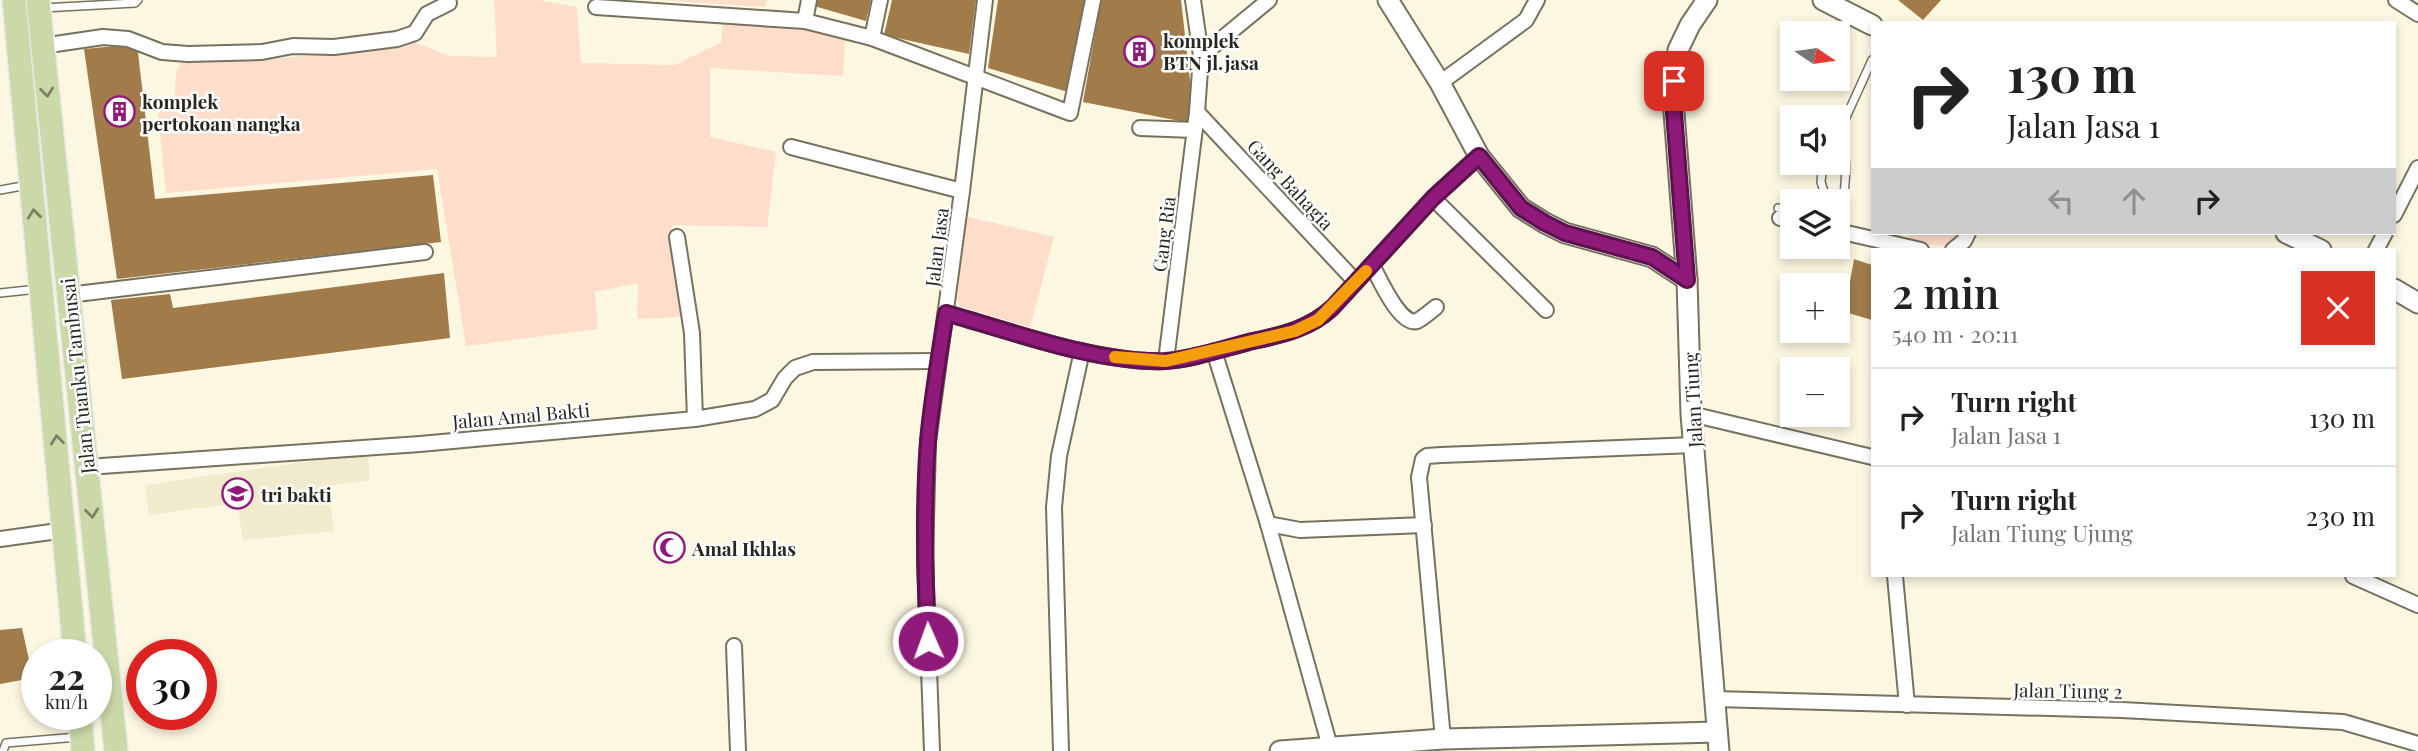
<!DOCTYPE html>
<html lang="en">
<head>
<meta charset="utf-8">
<style>
  body { margin:0; font-family:"Playfair Display",serif; background:#f2f2f2; color:#222; height:100vh; display:flex; flex-direction:column; font-size:26px; white-space:nowrap }
  * { box-sizing:border-box; margin:0 }
  p { font-size:23px; color:#767676 }
  .icon { flex:none; width:38px; height:38px; fill:none; stroke:currentColor; stroke-width:2; stroke-linecap:round; stroke-linejoin:round }
  .map { position:relative; flex:1; overflow:hidden }
  .drawer { position:absolute; left:1871px; top:248px; width:525px; height:329px; display:flex; flex-direction:column; background:#fff; border-radius:0px; box-shadow:0 4px 10px #0003 }
  .drawer>* { flex:none }
  .hud { position:absolute; left:1871px; top:21px; width:525px; height:214px; border-radius:0px; box-shadow:0 4px 10px #0003; background:#fff; color:#222; overflow:hidden }
  .needle { width:46px; rotate:103deg }
  .tools { position:absolute; left:1780px; top:21px; display:grid; gap:14px }
  .tools a { display:grid; place-items:center; width:70px; height:70px; border-radius:0px; background:#fff; box-shadow:0 4px 10px #0003; font-size:35px }
  .speed { position:absolute; left:21px; top:639px; display:flex; gap:14px; font-size:35px; font-weight:700; text-align:center }
  .speed>* { display:grid; place-content:center; width:91px; height:91px; border-radius:50%; background:#fff; box-shadow:0 4px 10px #0003; line-height:1 }
  .speed small { font-size:18px; font-weight:400 }
  .speed .limit { border:10px solid #d22; background:#fff; color:#111 }
  .pin { position:absolute; display:grid; place-items:center; width:60px; height:60px; color:#fff; margin:-30px; border-radius:14px; box-shadow:0 4px 10px #0006 }
  .me { position:absolute; width:77px; margin:-38px; rotate:358deg; stroke-linejoin:round; filter:drop-shadow(0 0 5px #0008) }
  .turn { display:flex; align-items:center; gap:24px; height:147px; padding:0 21px; font-size:32px }
  .turn .icon { width:91px; height:91px; stroke-width:2.5 }
  .turn b { display:block; font-size:49px; line-height:60px }
  .lanes { display:flex; align-items:center; height:66px; padding:0 21px; background:#0003; justify-content:center; gap:35px; direction:ltr }
  .lanes .off { opacity:.35 }
  .round { display:grid; place-items:center; flex:none; width:74px; height:74px; border-radius:0px; background:#f2f2f2 }
  .head { display:flex; align-items:center; justify-content:space-between; height:119px; padding:0 21px }
  h1 { font-size:42px; font-weight:600; line-height:52px }
  ul { padding:0; list-style:none }
  li { display:flex; align-items:center; gap:21px; height:98px; padding:0 21px; border-top:2px solid #e0e0e0 }
  li div { flex:1 }
  li b { display:block; font-size:26px }
  li em { font-style:normal }
  .map>svg:first-child { display:block }
  .built { fill:#f1ebce }
  .green { fill:#feddcb }
  .building { fill:#a17c4a }
  .lines { fill:none; stroke-linecap:round; stroke-linejoin:round }
  .lane-casing { stroke:#76725f; stroke-width:10 }
  .street-casing { stroke:#76725f; stroke-width:18 }
  .secondary-casing { stroke:#76725f; stroke-width:23 }
  .primary-casing { stroke:#eae9e9; stroke-width:26 }
  .lane { stroke:#fff; stroke-width:7 }
  .street { stroke:#fff; stroke-width:14 }
  .secondary { stroke:#fff; stroke-width:19 }
  .primary { stroke:#cbd9a9; stroke-width:23 }
  .oneway { stroke:#7a8064 }
  .route-casing { stroke:#5e114f; stroke-width:18 }
  .route { stroke:#901a79; stroke-width:12 }
  .slow { stroke:#f59e0b; stroke-width:12 }
  .labels { text-anchor:middle; dominant-baseline:central; stroke-width:5; stroke-linejoin:round; paint-order:stroke }
  .poi-label { font-size:19px; font-weight:bold; fill:#28271f; stroke:#fff; text-anchor:start }
  .street-label { font-size:19px; fill:#28271f; stroke:#fff }
</style>
</head>
<body>
<div class="map">
<svg width="2418" height="751" viewBox="0 0 2418 751">
  <rect width="100%" height="100%" fill="#fbf7e1"/>
  <polygon class="built" points="368,453 370,480 328,486 334,531 243,540 237,503 149,515 145,485"/>
  <g class="green">
    <polygon points="494,0 538,0 577,7 581,63 675,65 722,42 722,22 796,27 845,40 843,76 710,68 710,137 776,152 767,227 672,225 680,317 637,319 638,283 595,292 598,329 466,346 437,169 166,193 158,112 174,108 176,72 183,60 269,59 349,52 414,42 449,56 497,57"/>
    <polygon points="659,0 767,0 765,7"/>
    <polygon points="964,216 1054,237 1030,327 962,307 955,299"/>
    <polygon points="1911,233 1962,233 1958,241 1945,246 1907,243"/>
  </g>
  <g class="building">
    <polygon points="815,0 871,0 866,21 814,6"/>
    <polygon points="892,0 976,0 969,54 884,35"/>
    <polygon points="998,0 1084,0 1068,92 988,68"/>
    <polygon points="1101,0 1181,0 1195,124 1083,102"/>
    <polygon points="1898,0 1941,0 1923,20"/>
    <polygon points="137,44 155,199 433,175 441,242 117,279 84,49"/>
    <polygon points="1854,259 1872,265 1872,320 1838,310 1838,285 1828,285 1831,276 1850,281"/>
    <polygon points="444,273 450,338 122,379 111,300 170,294 173,308"/>
    <polygon points="22,628 33,678 0,684 0,630"/>
  </g>
  <g class="lines">
    <defs>
      <g id="lane">
        <polyline points="42,8 135,3 138,0"/>
        <polyline points="1838,135 1872,60"/>
        <polyline points="1823,163 1821,182 1827,201"/>
        <polyline points="0,190 28,185"/>
        <polyline points="1778,208 1792,211"/>
        <path d="M1838,213l3,-1c5,-25 8,-55 -2,-79"/>
        <polyline points="0,293 38,289"/>
        <polyline points="3,751 6,743 78,737"/>
      </g>
      <g id="street">
        <polyline points="2396,0 2418,14"/>
        <polyline points="596,7 805,21 872,38 1070,113 1093,0"/>
        <polyline points="805,21 809,0"/>
        <polyline points="872,38 880,0"/>
        <polyline points="42,46 103,37 128,39 162,52 188,54 262,52 293,46 334,47 397,39 415,33 427,14 449,3"/>
        <polyline points="1201,56 1269,0"/>
        <polyline points="1440,83 1526,20 1537,0"/>
        <polyline points="1197,112 1356,282"/>
        <polyline points="1140,128 1195,130"/>
        <polyline points="791,147 962,191"/>
        <polyline points="1433,198 1546,310"/>
        <polyline points="2394,215 2418,168"/>
        <polyline points="1780,218 1792,221"/>
        <polyline points="1838,231 1921,250"/>
        <polyline points="677,237 692,333 695,419"/>
        <polyline points="1953,250 1964,241 1968,233"/>
        <polyline points="2376,250 2385,233"/>
        <path d="M1372,265c7,13 28,61 45,56 6,-3 14,-10 19,-14"/>
        <polyline points="68,295 425,252"/>
        <path d="M946,313c64,18 154,51 219,48 28,-2 57,-12 84,-19 31,-7 59,-12 83,-34l101,-110 46,-42"/>
        <polyline points="1214,351 1268,524 1330,747"/>
        <polyline points="1166,361 1197,112 1201,56 1193,0"/>
        <polyline points="1691,414 1872,457"/>
        <polyline points="87,467 420,444 695,419 755,409 772,400 785,378 795,368 813,362 938,361"/>
        <polyline points="1268,524 1300,530 1424,525"/>
        <polyline points="0,539 65,530"/>
        <polyline points="1895,576 1907,705"/>
        <polyline points="2353,576 2418,605"/>
        <polyline points="734,646 738,751"/>
        <polyline points="1714,699 2122,710 2343,722 2418,744"/>
        <polyline points="1443,739 1419,477 1423,459 1427,456 1441,455 1694,445"/>
        <polyline points="932,751 925,559 928,442 962,191 985,0"/>
        <polyline points="1061,751 1054,507 1059,456 1082,351"/>
      </g>
      <g id="secondary">
        <polyline points="1388,0 1440,83 1479,156 1521,208 1545,223 1565,233 1652,257 1687,280"/>
        <polyline points="1707,0 1690,25 1678,50 1673,100 1687,280 1691,414 1719,751"/>
        <polyline points="1823,0 1872,25"/>
        <polyline points="2286,233 2321,250"/>
        <polyline points="2394,289 2418,303"/>
        <polyline points="1280,751 1443,739 1717,732"/>
      </g>
      <g id="primary">
        <polyline points="14,0 75,654"/>
        <polyline points="38,0 116,751"/>
        <polyline points="80,714 83,751"/>
      </g>
    </defs>
    <use href="#lane" class="lane-casing"/>
    <use href="#street" class="street-casing"/>
    <use href="#secondary" class="secondary-casing"/>
    <use href="#primary" class="primary-casing"/>
    <use href="#lane" class="lane"/>
    <use href="#street" class="street"/>
    <use href="#secondary" class="secondary"/>
    <use href="#primary" class="primary"/>
  </g>
  <defs><path id="oneway-chevron" d="M-2-3.5L2.5 0L-2 3.5" fill="none" stroke-width="1.6" stroke-linecap="round" stroke-linejoin="round" transform="scale(1.75)"/></defs>
  <g class="oneway">
    <use href="#oneway-chevron" transform="translate(47 92) rotate(84)"/>
    <use href="#oneway-chevron" transform="translate(34 214) rotate(-96)"/>
    <use href="#oneway-chevron" transform="translate(57 440) rotate(-96)"/>
    <use href="#oneway-chevron" transform="translate(92 513) rotate(84)"/>
  </g>
  <g class="lines">
    <defs>
      <path id="route" d="M928,641c-3,-66 -5,-133 0,-200 4,-43 11,-85 18,-128 64,18 154,51 219,48 28,-2 57,-12 84,-19 31,-7 59,-12 83,-34l101,-110 46,-42 42,52 24,15 20,10 87,24 35,23 -14,-180 1,-19"/>
    </defs>
    <use href="#route" class="route-casing"/>
    <use href="#route" class="route"/>
    <polyline class="slow" points="1115,357 1166,361 1295,331 1318,320 1366,271"/>
  </g>
  <defs>
    <symbol id="building-ring" viewBox="-11 -11 22 22"><circle r="9.5" fill="#fff" stroke="#901a79" stroke-width="1.5"/><path d="M-4-6H4V6H1V3H-1V6H-4ZM-2.5-4.3h1.7v1.8h-1.7ZM.8-4.3h1.7v1.8H.8ZM-2.5-1h1.7V.8h-1.7ZM.8-1h1.7V.8H.8Z" fill="#901a79"/></symbol>
    <symbol id="school-ring" viewBox="-11 -11 22 22"><circle r="9.5" fill="#fff" stroke="#901a79" stroke-width="1.5"/><path d="M0-5L7-2L0 1L-7-2ZM-4 1L0 2.5L4 1V4Q0 6-4 4Z" fill="#901a79"/></symbol>
    <symbol id="mosque-ring" viewBox="-11 -11 22 22"><circle r="9.5" fill="#fff" stroke="#901a79" stroke-width="1.5"/><path d="M3.5-4.9A6 6 0 1 0 3.5 4.9A5 5 0 1 1 3.5-4.9Z" fill="#901a79"/></symbol>
  </defs>
  <g fill-rule="evenodd">
    <use href="#building-ring" x="1122" y="34" width="35" height="35"/>
    <use href="#building-ring" x="102" y="94" width="35" height="35"/>
    <use href="#school-ring" x="220" y="476" width="35" height="35"/>
    <use href="#mosque-ring" x="652" y="530" width="35" height="35"/>
  </g>
  <g class="labels">
    <g class="poi-label">
      <text x="1163" y="40">komplek<tspan x="1163" dy="22">BTN jl.jasa</tspan></text>
      <text x="142" y="101">komplek<tspan x="142" dy="22">pertokoan nangka</tspan></text>
      <text x="261" y="494">tri bakti</text>
      <text x="692" y="548">Amal Ikhlas</text>
    </g>
    <g class="street-label">
      <text transform="translate(1291 184) rotate(47)">Gang Bahagia</text>
      <text transform="translate(1163 234) rotate(-83)">Gang Ria</text>
      <text transform="translate(936 247) rotate(-83)">Jalan Jasa</text>
      <text transform="translate(77 376) rotate(-96)">Jalan Tuanku Tambusai</text>
      <text transform="translate(1692 400) rotate(-93)">Jalan Tiung</text>
      <text transform="translate(521 415) rotate(-5)">Jalan Amal Bakti</text>
      <text transform="translate(2068 690) rotate(1)">Jalan Tiung 2</text>
    </g>
  </g>
</svg>
<div class="tools">
<a><svg class="needle" viewBox="-14 -14 28 28"><path d="M0-13l5 13h-10z" fill="#e53935"/><path d="M0 13l5-13h-10z" fill="#767676"/></svg></a>
<a><svg class="icon" aria-label="sound" viewBox="0 0 24 24"><path d="M4 9h4l5-4v14l-5-4H4zM17 9q2 3 0 6"/></svg></a>
<a><svg class="icon" aria-label="layers" viewBox="0 0 24 24"><path d="M12 4l9 5-9 5-9-5zM3 14l9 5 9-5"/></svg></a>
<a>+</a>
<a>−</a>
</div>
<div class="speed"><div>22<small>km/h</small></div><div class="limit">30</div></div>
<div class="pin" style="left:1674px;top:81px;background:#d93025"><svg class="icon" aria-label="arrive" viewBox="0 0 24 24"><path d="M6 21V4h12l-3 4 3 4H6"/></svg></div>
<svg class="me" style="left:928px;top:641px" viewBox="-20 -20 40 40"><circle r="17" fill="#901a79" stroke="#fff" stroke-width="3"/><path d="M0-11L8 9 0 5-8 9z" fill="#fff"/></svg>
<div class="hud">
<div class="turn"><svg class="icon" aria-label="right" viewBox="0 0 24 24"><path d="M7 20v-9h11M14 6l5 5-5 5"/></svg><div><b>130 m</b>Jalan Jasa 1</div></div>
<div class="lanes"><svg class="icon off" aria-label="left" viewBox="0 0 24 24"><path d="M17 20v-9H6M10 6l-5 5 5 5"/></svg><svg class="icon off" aria-label="ahead" viewBox="0 0 24 24"><path d="M12 20V5M6 11l6-6 6 6"/></svg><svg class="icon" aria-label="right" viewBox="0 0 24 24"><path d="M7 20v-9h11M14 6l5 5-5 5"/></svg></div>
</div>
<section class="drawer">
<div class="head"><div><h1>2 min</h1><p>540 m · 20:11</p></div><a class="round" style="background:#d93025;color:#fff"><svg class="icon" aria-label="close" viewBox="0 0 24 24"><path d="M6 6l12 12M18 6L6 18"/></svg></a></div>
<ul>
<li><svg class="icon" aria-label="right" viewBox="0 0 24 24"><path d="M7 20v-9h11M14 6l5 5-5 5"/></svg><div><b>Turn right</b><p>Jalan Jasa 1</p></div><em>130 m</em></li>
<li><svg class="icon" aria-label="right" viewBox="0 0 24 24"><path d="M7 20v-9h11M14 6l5 5-5 5"/></svg><div><b>Turn right</b><p>Jalan Tiung Ujung</p></div><em>230 m</em></li>
</ul>
</section>
</div>
</body>
</html>
